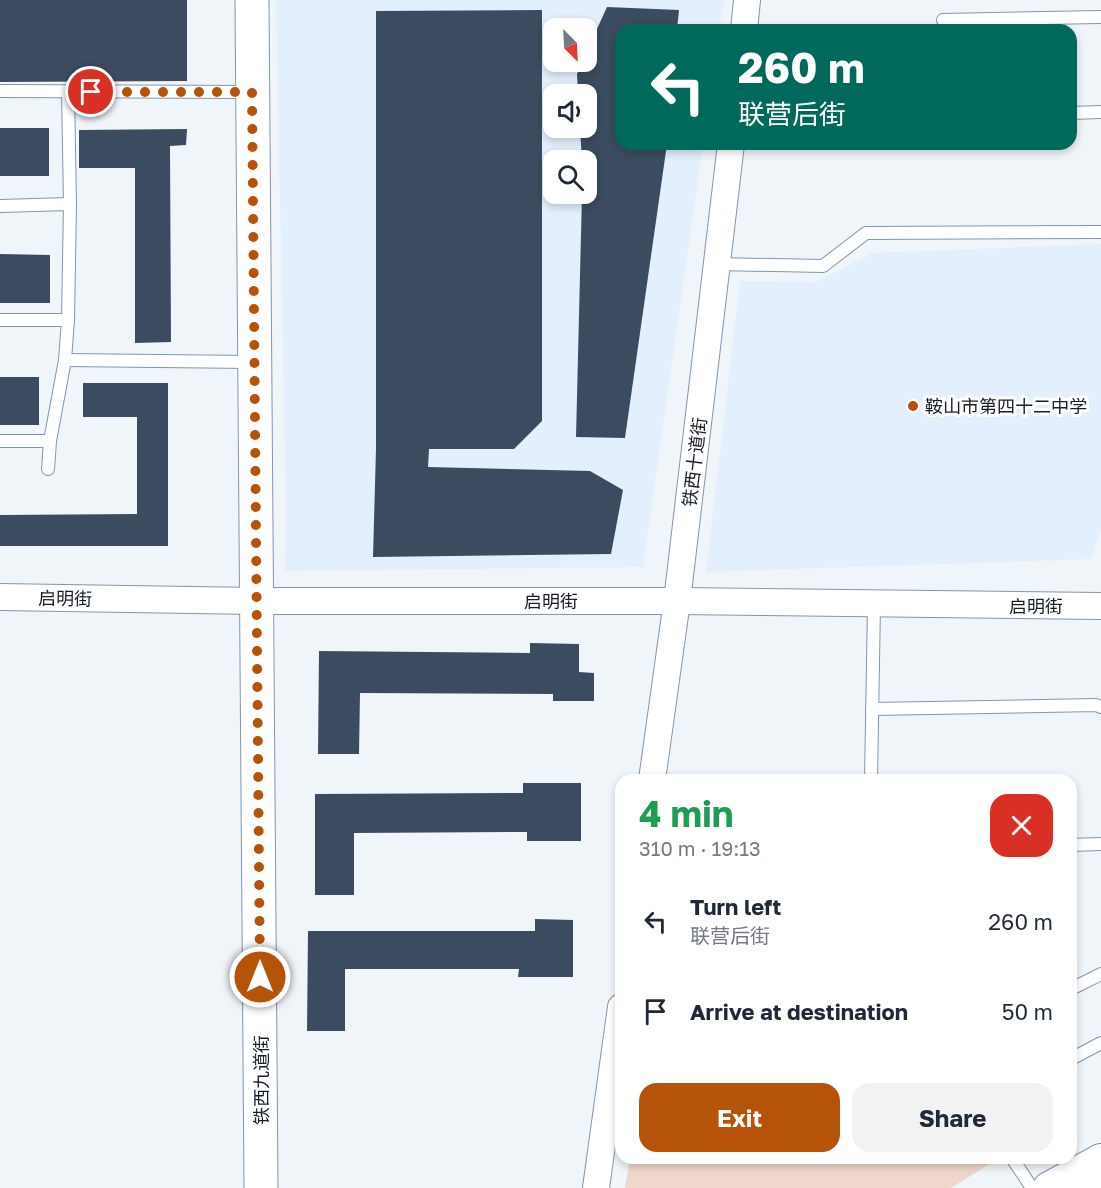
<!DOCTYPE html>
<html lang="en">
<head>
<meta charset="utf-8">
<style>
  body { margin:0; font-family:"Golos Text","Noto Sans SC",sans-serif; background:#f2f2f3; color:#1f2937; height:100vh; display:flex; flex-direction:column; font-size:22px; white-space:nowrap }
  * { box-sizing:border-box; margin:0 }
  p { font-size:20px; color:#747a83 }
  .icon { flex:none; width:33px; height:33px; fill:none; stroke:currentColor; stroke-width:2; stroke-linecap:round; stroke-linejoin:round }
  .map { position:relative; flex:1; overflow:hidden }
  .drawer { position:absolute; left:615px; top:774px; width:462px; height:390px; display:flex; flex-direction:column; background:#fff; border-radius:18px; box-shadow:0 3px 9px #0003 }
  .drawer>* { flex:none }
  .guide { position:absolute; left:615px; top:24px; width:462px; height:126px; border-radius:18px; box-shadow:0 3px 9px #0003; background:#00695c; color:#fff; overflow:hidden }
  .needle { width:39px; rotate:156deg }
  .fabs { position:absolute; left:543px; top:18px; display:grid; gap:12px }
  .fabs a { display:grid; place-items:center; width:54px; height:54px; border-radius:12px; background:#fff; box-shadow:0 3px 9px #0003; font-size:30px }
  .pin { position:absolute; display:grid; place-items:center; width:51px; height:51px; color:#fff; margin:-26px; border:3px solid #fff; border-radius:50%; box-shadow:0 2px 6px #0007 }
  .me { position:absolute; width:66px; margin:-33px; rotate:0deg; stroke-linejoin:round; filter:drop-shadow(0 0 4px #0008) }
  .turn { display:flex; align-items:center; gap:21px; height:126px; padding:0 24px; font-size:27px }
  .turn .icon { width:78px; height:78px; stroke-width:2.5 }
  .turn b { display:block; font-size:42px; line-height:51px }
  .round { display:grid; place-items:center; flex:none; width:63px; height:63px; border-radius:18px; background:#f2f2f3 }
  .summary { display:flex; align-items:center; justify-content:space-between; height:102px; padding:0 24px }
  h1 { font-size:36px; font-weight:700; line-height:45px; color:#1e9e55 }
  .button { display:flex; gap:12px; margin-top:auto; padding:12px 24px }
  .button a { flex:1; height:69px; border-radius:18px; background:#b45309; color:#fff; font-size:24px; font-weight:700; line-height:69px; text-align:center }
  .button a+a { background:#f2f2f3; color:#1f2937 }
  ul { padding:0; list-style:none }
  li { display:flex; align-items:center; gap:18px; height:90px; padding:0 24px }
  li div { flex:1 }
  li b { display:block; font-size:22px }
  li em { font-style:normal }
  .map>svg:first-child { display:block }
  .built { fill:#e3effc; fill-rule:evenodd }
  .green { fill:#efd7cb }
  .building { fill:#3b4c60 }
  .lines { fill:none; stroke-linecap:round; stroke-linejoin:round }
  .service-casing { stroke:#8196ae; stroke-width:14 }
  .minor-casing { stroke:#8196ae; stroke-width:28 }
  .tertiary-casing { stroke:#8196ae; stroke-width:34 }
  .secondary-casing { stroke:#8196ae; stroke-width:35 }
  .primary-casing { stroke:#8196ae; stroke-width:35 }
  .service { stroke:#fff; stroke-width:12 }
  .minor { stroke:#fff; stroke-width:26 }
  .tertiary { stroke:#fff; stroke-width:32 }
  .secondary { stroke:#fff; stroke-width:33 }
  .primary { stroke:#fff; stroke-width:33 }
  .route { stroke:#b45309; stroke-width:10; stroke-dasharray:0 18 }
  .poi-dot { fill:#b3520e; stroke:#fff; stroke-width:2 }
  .labels { text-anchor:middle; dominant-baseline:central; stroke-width:6; stroke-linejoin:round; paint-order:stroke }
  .poi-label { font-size:18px; fill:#161e27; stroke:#fff; text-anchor:start }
  .street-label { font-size:18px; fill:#161e27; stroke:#fff }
</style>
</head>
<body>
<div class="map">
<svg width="1101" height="1188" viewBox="0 0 1101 1188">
  <rect width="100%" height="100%" fill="#f0f5fa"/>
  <g class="built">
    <path d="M276,0h448l-5,30h-98v114h82l-60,423 -358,4 1,-60zM554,28h32v34h-32zM554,94h32v34h-32zM554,160h32v34h-32z"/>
    <polygon points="1101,244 1101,529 1091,559 706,572 740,281 816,282 872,253"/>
  </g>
  <polygon class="green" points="630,1158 995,1158 996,1160 951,1188 625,1188"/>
  <g class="building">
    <polygon points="0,0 187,0 187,81 0,82"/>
    <polygon points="607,7 679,10 677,30 621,30 621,144 667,144 625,438 576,437 582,194 586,194 586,160 582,160 580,128 586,128 586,94 578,94 577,74 583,62 586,62 586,53"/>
    <polygon points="542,10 542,421 514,449 429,449 428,467 590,471 623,490 611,554 373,557 376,449 376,11"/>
    <rect x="0" y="128" width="49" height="48"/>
    <polygon points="187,129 186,145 170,146 171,342 135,343 135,168 79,168 79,130"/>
    <polygon points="0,254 50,255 50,303 0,303"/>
    <rect x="0" y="377" width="39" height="48"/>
    <polygon points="83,383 168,383 168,546 0,546 0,515 137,514 137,417 83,417"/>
    <polygon points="530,643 579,644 579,672 594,673 594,701 553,701 553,694 360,693 359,754 318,754 319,651 530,653"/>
    <polygon points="523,783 581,783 581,841 527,841 527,832 354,833 354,895 315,895 315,794 523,793"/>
    <polygon points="535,919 573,920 573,977 518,977 519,969 345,969 345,1031 307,1031 308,931 535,931"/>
  </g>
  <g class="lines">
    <defs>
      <g id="service">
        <polyline points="943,20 1101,17"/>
        <polyline points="0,91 251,92"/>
        <polyline points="68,91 70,204"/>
        <polyline points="1071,113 1101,112"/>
        <polyline points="0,206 70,204 68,320 65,360 50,441"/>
        <polyline points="717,264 823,266 866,233 1101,232"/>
        <polyline points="0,320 68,320"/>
        <polyline points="65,360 252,362"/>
        <polyline points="0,441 50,441 48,469"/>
        <polyline points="872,709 1096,705 1101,707"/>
        <polyline points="871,780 874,604"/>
        <polyline points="1071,845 1101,844"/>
        <polyline points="1071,989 1101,974"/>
        <polyline points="1071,1059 1101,1043"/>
        <polyline points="1012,1158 1032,1188"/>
      </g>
      <g id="minor">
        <polyline points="744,30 747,0"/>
        <polyline points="0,597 257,601 677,601 1101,606"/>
        <polyline points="652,780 677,601 731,144"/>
        <polyline points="596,1188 621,1007"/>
      </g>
      <polyline id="tertiary" points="1049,1188 1101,1160"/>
      <polyline id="secondary" points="252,0 261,1188"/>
      <polyline id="primary" points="1081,1188 1100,1161"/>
    </defs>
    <use href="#service" class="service-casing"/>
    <use href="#minor" class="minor-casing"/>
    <use href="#tertiary" class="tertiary-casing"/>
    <use href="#secondary" class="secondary-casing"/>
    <use href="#primary" class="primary-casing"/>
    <use href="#service" class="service"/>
    <use href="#minor" class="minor"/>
    <use href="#tertiary" class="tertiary"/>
    <use href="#secondary" class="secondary"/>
    <use href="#primary" class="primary"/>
  </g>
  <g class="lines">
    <polyline class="route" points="91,92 252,92 260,977"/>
  </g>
  <circle class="poi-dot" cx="913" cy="406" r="6"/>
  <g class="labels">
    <g class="poi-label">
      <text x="925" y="406">鞍山市第四十二中学</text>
    </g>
    <g class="street-label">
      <text transform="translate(694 462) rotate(-83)">铁西十道街</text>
      <text transform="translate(65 598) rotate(1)">启明街</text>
      <text x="551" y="601">启明街</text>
      <text x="1036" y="606">启明街</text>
      <text transform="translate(261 1080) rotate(-90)">铁西九道街</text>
    </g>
  </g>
</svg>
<div class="fabs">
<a><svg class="needle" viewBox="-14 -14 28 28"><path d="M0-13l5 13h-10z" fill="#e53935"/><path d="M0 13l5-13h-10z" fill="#747a83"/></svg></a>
<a><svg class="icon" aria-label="sound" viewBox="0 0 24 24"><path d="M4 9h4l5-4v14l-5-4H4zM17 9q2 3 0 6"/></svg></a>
<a><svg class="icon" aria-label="search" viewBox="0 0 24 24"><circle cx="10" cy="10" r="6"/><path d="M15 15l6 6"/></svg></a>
</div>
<div class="pin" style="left:91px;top:92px;background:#d93025"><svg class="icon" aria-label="arrive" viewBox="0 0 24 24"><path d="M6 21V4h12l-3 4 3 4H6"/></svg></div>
<svg class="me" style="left:260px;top:977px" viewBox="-20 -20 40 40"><circle r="17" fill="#b45309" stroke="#fff" stroke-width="3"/><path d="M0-11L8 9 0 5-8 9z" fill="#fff"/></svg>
<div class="guide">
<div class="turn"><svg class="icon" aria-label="left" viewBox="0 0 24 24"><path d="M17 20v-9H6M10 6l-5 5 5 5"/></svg><div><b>260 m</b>联营后街</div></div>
</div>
<section class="drawer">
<div class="summary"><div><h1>4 min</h1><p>310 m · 19:13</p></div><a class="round" style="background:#d93025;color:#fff"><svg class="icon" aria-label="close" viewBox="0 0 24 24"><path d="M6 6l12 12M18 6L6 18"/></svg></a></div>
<ul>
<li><svg class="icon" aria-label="left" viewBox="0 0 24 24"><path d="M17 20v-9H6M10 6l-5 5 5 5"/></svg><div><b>Turn left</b><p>联营后街</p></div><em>260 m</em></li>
<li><svg class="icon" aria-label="arrive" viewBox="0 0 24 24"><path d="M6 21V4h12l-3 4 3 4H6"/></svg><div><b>Arrive at destination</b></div><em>50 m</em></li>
</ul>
<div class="button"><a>Exit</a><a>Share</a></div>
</section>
</div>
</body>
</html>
